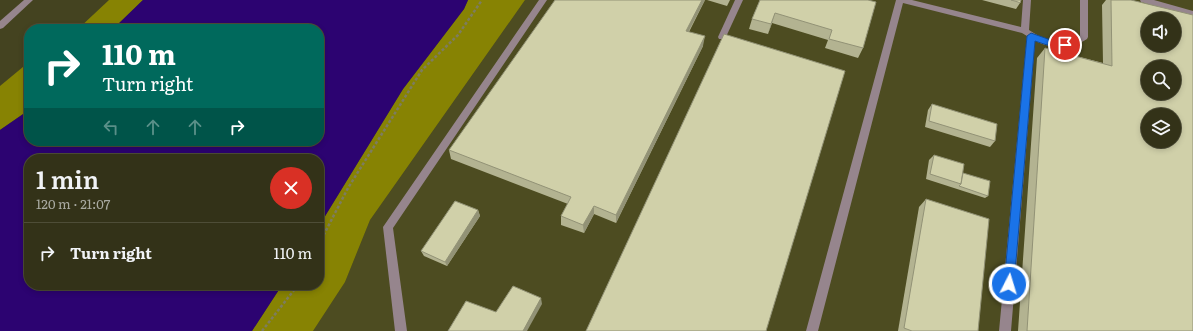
<!DOCTYPE html>
<html lang="en">
<head>
<meta charset="utf-8">
<style>
  body { margin:0; font-family:Literata,serif; background:#3e3e25; color:#f1f3f6; height:100vh; display:flex; flex-direction:column; font-size:15px; white-space:nowrap }
  * { box-sizing:border-box; margin:0 }
  p { font-size:13px; color:#a9aaa2 }
  .icon { flex:none; width:22px; height:22px; fill:none; stroke:currentColor; stroke-width:2; stroke-linecap:round; stroke-linejoin:round }
  .map { position:relative; flex:1; overflow:hidden }
  .details { position:absolute; left:24px; top:154px; width:300px; height:136px; display:flex; flex-direction:column; background:#333218; border-radius:16px; box-shadow:0 2px 6px #0003,0 0 0 1px #4e4d37 }
  .details>* { flex:none }
  .hud { position:absolute; left:24px; top:24px; width:300px; height:122px; border-radius:16px; box-shadow:0 2px 6px #0003,0 0 0 1px #4e4d37; background:#00695c; color:#fff; overflow:hidden }
  .controls { position:absolute; left:1141px; top:12px; display:grid; gap:8px }
  .controls a { display:grid; place-items:center; width:40px; height:40px; border-radius:50%; background:#333218; box-shadow:0 2px 6px #0003,0 0 0 1px #4e4d37; font-size:20px }
  .pin { position:absolute; display:grid; place-items:center; width:34px; height:34px; color:#fff; margin:-17px; border:2px solid #fff; border-radius:50%; box-shadow:0 1px 4px #0007 }
  .me { position:absolute; width:44px; margin:-22px; rotate:5deg; stroke-linejoin:round; filter:drop-shadow(0 0 3px #0008) }
  .turn { display:flex; align-items:center; gap:14px; height:84px; padding:0 12px; font-size:18px }
  .turn .icon { width:52px; height:52px; stroke-width:2.5 }
  .turn b { display:block; font-size:28px; line-height:34px }
  .lanes { display:flex; align-items:center; height:38px; padding:0 12px; background:#0003; justify-content:center; gap:20px; direction:ltr }
  .lanes .off { opacity:.35 }
  .round { display:grid; place-items:center; flex:none; width:42px; height:42px; border-radius:21px; background:#3e3e25 }
  .summary { display:flex; align-items:center; justify-content:space-between; height:68px; padding:0 12px }
  h1 { font-size:24px; font-weight:600; line-height:30px }
  ul { padding:0; list-style:none }
  li { display:flex; align-items:center; gap:12px; height:60px; padding:0 12px; border-top:1px solid #4e4d37 }
  li div { flex:1 }
  li b { display:block; font-size:15px }
  li em { font-style:normal }
  .map>svg:first-child { display:block }
  .built { fill:#4d4c21; fill-rule:evenodd }
  .forest { fill:#878303 }
  .water { fill:#2c0371 }
  .lines { fill:none; stroke-linecap:round; stroke-linejoin:round }
  .path { stroke:#7e7d5f; stroke-width:2.5; stroke-dasharray:3 2; stroke-linecap:butt }
  .minor { fill:#96858d; fill-rule:evenodd }
  .wall { fill:#b3b391 }
  .shaded-wall { fill:#929276 }
  .building { fill:#d0d0a9; stroke:#929276; fill-rule:evenodd }
  .route { fill:#1a73e8; stroke:#114b97 }
</style>
</head>
<body>
<div class="map">
<svg width="1193" height="331" viewBox="0 0 1193 331">
  <rect width="100%" height="100%" fill="#444320"/>
  <path class="built" d="M525,0h668v331h-880l32,-49 25,-62zM1148,19h26v26h-26zM1148,67h26v26h-26zM1148,115h26v26h-26z"/>
  <g class="forest">
    <polygon points="109,0 143,0 113,29 78,29"/>
    <polygon points="468,0 525,0 370,220 345,282 313,331 252,331 282,285 319,285 319,226 403,89 464,9"/>
    <polygon points="29,62 29,110 0,130 0,86"/>
  </g>
  <polygon class="water" points="143,0 468,0 464,9 403,89 319,226 319,159 29,159 29,285 282,285 252,331 0,331 0,130 29,110 29,141 319,141 319,29 113,29"/>
  <g class="lines">
    <g class="path">
      <polyline points="319,244 348,188 422,70 458,35 482,0"/>
      <polyline points="262,331 298,285"/>
    </g>
    <g class="minor">
      <polygon points="24,0 33,0 3,28 0,29 0,21"/>
      <polygon points="539,0 547,0 393,228 407,331 395,331 383,227"/>
      <polygon points="735,0 743,0 725,39 719,39 718,37"/>
      <path d="M896,0h16l109,27 2,-27h8l-2,30c17,11 32,16 51,6v-36h8v37l-1,2c-20,12 -31,11 -52,2l-24,290h-12l28,-295 -5,-3 -119,-30 -85,328h-12z"/>
      <polygon points="1140,0 1154,0 1193,11 1193,17 1141,2"/>
    </g>
  </g>
  <g class="wall">
    <polygon points="705,0 689,32 703,46 616,223 594,214 584,233 561,225 561,216 568,204 451,159 449,150"/>
    <polygon points="707,0 730,0 727,6"/>
    <polygon points="760,0 868,0 863,48 858,58 825,48 828,40 772,23 768,34 749,29 752,19"/>
    <polygon points="982,0 1021,0 1020,3 1016,9"/>
    <polygon points="1106,0 1131,0 1193,331 1018,331 1037,58 1045,48 1103,63 1102,5"/>
    <polygon points="932,104 995,141 990,147 925,127 928,110"/>
    <polygon points="934,155 963,173 988,196 985,198 926,179 929,160"/>
    <polygon points="926,199 978,331 898,331 919,207"/>
    <polygon points="478,210 480,216 447,266 424,256 421,251"/>
  </g>
  <g class="shaded-wall">
    <polygon points="702,0 705,0 684,40 686,31"/>
    <polygon points="775,13 772,23 768,34 771,24"/>
    <polygon points="705,36 703,46 616,223 616,215"/>
    <polygon points="594,206 594,214 584,233 583,225"/>
    <polygon points="478,210 480,216 447,266 445,262"/>
    <polygon points="541,298 542,304 527,331 523,331"/>
  </g>
  <g class="building">
    <polygon points="555,0 702,0 686,31 705,36 616,215 594,206 583,225 561,216 571,197 449,150"/>
    <polygon points="760,0 868,0 876,2 863,48 829,39 832,30 775,13 771,24 752,19"/>
    <polygon points="1011,0 1021,0 1020,3 1018,2"/>
    <path d="M1111,0h20l62,15v316h-166l18,-283 67,18zM1148,19h26v26h-26zM1148,67h26v26h-26zM1148,115h26v26h-26z"/>
    <polygon points="724,34 845,71 766,331 586,331"/>
    <polygon points="932,104 997,124 995,141 929,121"/>
    <polygon points="934,155 964,164 961,184 930,174"/>
    <polygon points="963,173 990,181 988,196 959,186 961,184"/>
    <polygon points="926,199 989,219 978,331 912,331 904,328"/>
    <polygon points="455,201 478,210 445,262 421,251"/>
    <polygon points="513,286 541,298 523,331 448,331 466,301 496,312"/>
  </g>
  <polygon class="route" points="1031,33 1048,39 1068,43 1069,45 1065,48 1047,45 1035,41 1014,284 1013,288 1009,289 1006,288 1004,284 1027,36"/>
</svg>
<div class="controls">
<a><svg class="icon" aria-label="sound" viewBox="0 0 24 24"><path d="M4 9h4l5-4v14l-5-4H4zM17 9q2 3 0 6"/></svg></a>
<a><svg class="icon" aria-label="search" viewBox="0 0 24 24"><circle cx="10" cy="10" r="6"/><path d="M15 15l6 6"/></svg></a>
<a><svg class="icon" aria-label="layers" viewBox="0 0 24 24"><path d="M12 4l9 5-9 5-9-5zM3 14l9 5 9-5"/></svg></a>
</div>
<div class="pin" style="left:1065px;top:45px;background:#d93025"><svg class="icon" aria-label="arrive" viewBox="0 0 24 24"><path d="M6 21V4h12l-3 4 3 4H6"/></svg></div>
<svg class="me" style="left:1009px;top:284px" viewBox="-20 -20 40 40"><circle r="17" fill="#1a73e8" stroke="#fff" stroke-width="3"/><path d="M0-11L8 9 0 5-8 9z" fill="#fff"/></svg>
<div class="hud">
<div class="turn"><svg class="icon" aria-label="right" viewBox="0 0 24 24"><path d="M7 20v-9h11M14 6l5 5-5 5"/></svg><div><b>110 m</b>Turn right</div></div>
<div class="lanes"><svg class="icon off" aria-label="left" viewBox="0 0 24 24"><path d="M17 20v-9H6M10 6l-5 5 5 5"/></svg><svg class="icon off" aria-label="ahead" viewBox="0 0 24 24"><path d="M12 20V5M6 11l6-6 6 6"/></svg><svg class="icon off" aria-label="ahead" viewBox="0 0 24 24"><path d="M12 20V5M6 11l6-6 6 6"/></svg><svg class="icon" aria-label="right" viewBox="0 0 24 24"><path d="M7 20v-9h11M14 6l5 5-5 5"/></svg></div>
</div>
<section class="details">
<div class="summary"><div><h1>1 min</h1><p>120 m · 21:07</p></div><a class="round" style="background:#d93025;color:#fff"><svg class="icon" aria-label="close" viewBox="0 0 24 24"><path d="M6 6l12 12M18 6L6 18"/></svg></a></div>
<ul>
<li><svg class="icon" aria-label="right" viewBox="0 0 24 24"><path d="M7 20v-9h11M14 6l5 5-5 5"/></svg><div><b>Turn right</b></div><em>110 m</em></li>
</ul>
</section>
</div>
</body>
</html>
